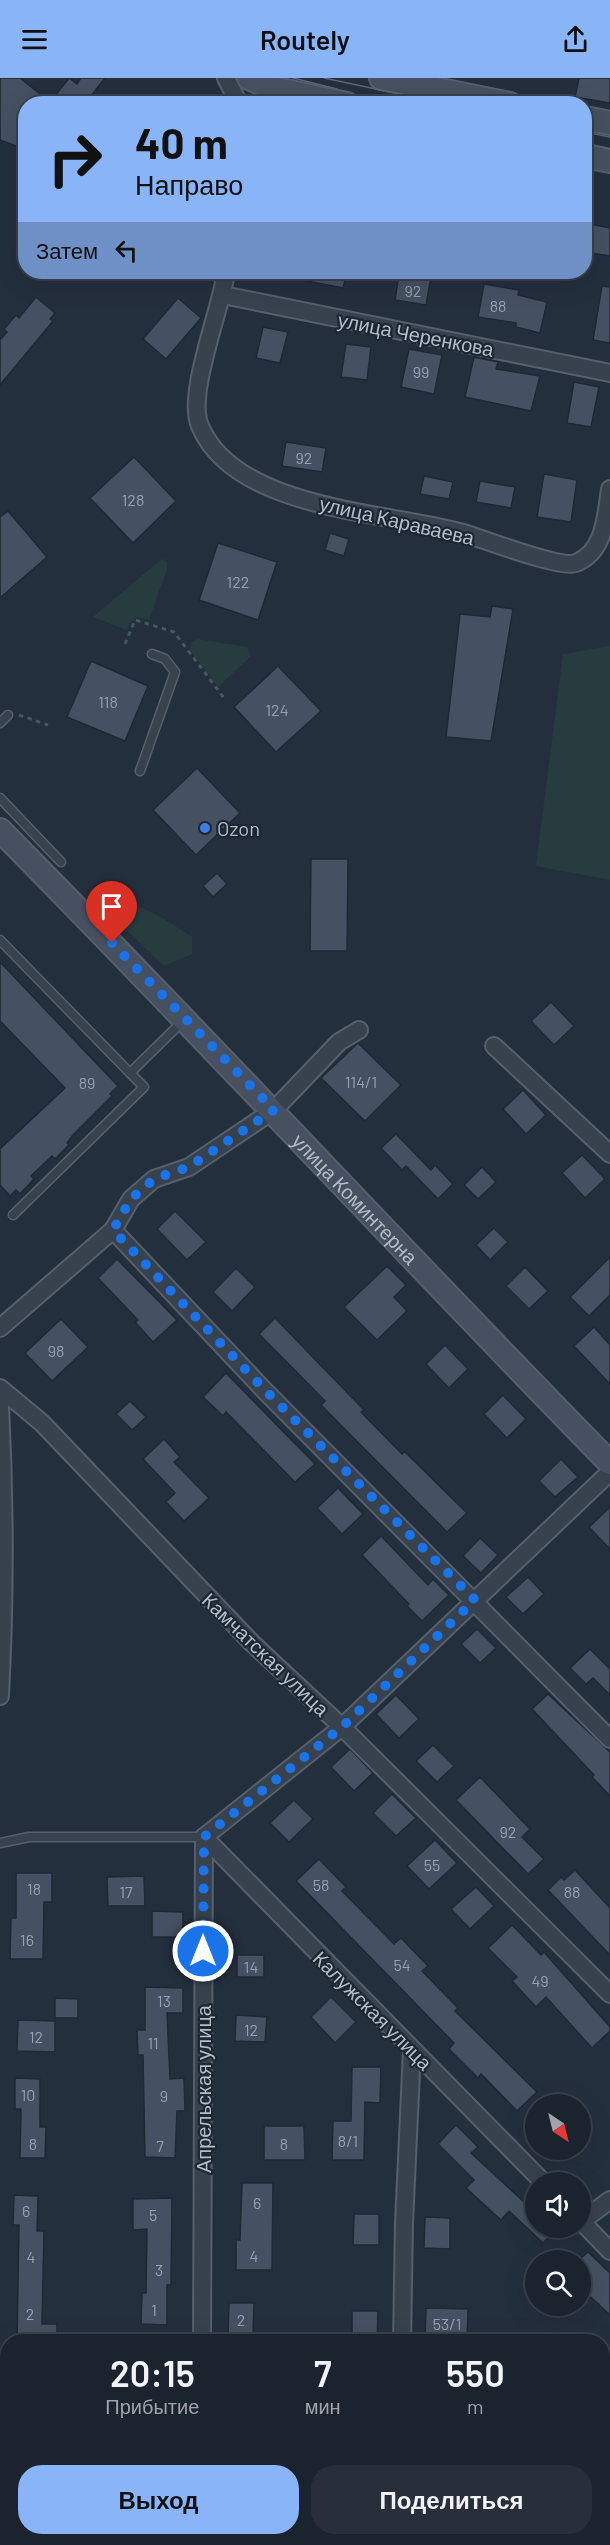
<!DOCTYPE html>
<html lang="ru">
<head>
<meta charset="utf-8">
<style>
  body { margin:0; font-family:Barlow,sans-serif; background:#282f3a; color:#f1f3f6; height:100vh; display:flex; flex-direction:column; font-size:22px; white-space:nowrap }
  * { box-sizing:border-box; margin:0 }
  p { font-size:20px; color:#a0a4aa }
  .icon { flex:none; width:33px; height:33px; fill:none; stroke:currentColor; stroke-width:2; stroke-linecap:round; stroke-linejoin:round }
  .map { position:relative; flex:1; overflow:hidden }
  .sheet { position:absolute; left:0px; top:2256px; width:610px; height:212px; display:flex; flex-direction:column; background:#1b232e; border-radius:24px 24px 0 0; box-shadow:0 6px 24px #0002,0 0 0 2px #39404a }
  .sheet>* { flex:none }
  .banner { position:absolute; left:18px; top:18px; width:574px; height:183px; border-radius:24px; box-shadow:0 6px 24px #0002,0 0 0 2px #39404a; background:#8ab4f8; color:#111; overflow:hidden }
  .needle { width:39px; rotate:145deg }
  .buttons { position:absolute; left:525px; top:2016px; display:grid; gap:12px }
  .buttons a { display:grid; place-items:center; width:66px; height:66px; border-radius:50%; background:#1b232e; box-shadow:0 6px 24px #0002,0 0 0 2px #39404a; font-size:30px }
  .pin { position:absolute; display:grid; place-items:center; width:51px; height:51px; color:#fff; margin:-62px -26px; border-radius:50% 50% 50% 0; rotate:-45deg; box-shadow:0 0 6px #0007 }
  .pin .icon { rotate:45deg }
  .me { position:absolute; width:66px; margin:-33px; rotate:0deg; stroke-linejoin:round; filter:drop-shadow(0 0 4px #0008) }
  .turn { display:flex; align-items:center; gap:21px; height:126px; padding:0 18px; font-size:27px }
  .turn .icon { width:78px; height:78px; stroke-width:2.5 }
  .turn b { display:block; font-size:42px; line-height:51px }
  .then { display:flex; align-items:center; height:57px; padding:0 18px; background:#0003; gap:12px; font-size:22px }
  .eta { display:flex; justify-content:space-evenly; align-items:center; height:102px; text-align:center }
  .eta b { font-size:36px; font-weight:600; line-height:42px }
  .cta { display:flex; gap:12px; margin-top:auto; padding:12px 18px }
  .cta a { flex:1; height:69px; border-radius:24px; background:#8ab4f8; color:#111; font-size:24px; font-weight:600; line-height:69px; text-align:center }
  .cta a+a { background:#282f3a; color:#f1f3f6 }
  header { display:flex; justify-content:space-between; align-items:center; height:78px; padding:0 18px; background:#8ab4f8; color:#111; font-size:27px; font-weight:600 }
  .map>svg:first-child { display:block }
  .green { fill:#263c3f }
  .building { fill:#455162; stroke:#1f2835; stroke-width:1.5 }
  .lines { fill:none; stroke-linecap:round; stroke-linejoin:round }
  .lane-casing { stroke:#565f6c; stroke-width:11 }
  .street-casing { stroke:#565f6c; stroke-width:20 }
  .secondary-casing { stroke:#565f6c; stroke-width:26 }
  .path { stroke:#44595c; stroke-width:3; stroke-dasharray:4.5 4.5; stroke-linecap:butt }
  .lane { stroke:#38414e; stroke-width:8 }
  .street { stroke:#38414e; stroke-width:16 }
  .secondary { stroke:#465061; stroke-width:22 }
  .tram { stroke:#5a6575; stroke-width:1.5 }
  .route { stroke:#1a73e8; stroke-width:10; stroke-dasharray:0 18 }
  .shop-dot { fill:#3f7fe0; stroke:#1d2633; stroke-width:2 }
  .labels { text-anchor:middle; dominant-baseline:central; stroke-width:4.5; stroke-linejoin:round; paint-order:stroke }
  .number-label { font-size:16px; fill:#98a1af }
  .street-label { font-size:20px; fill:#b4bcc9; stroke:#1d2633 }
  .poi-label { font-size:20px; fill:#b4bcc9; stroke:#1d2633; text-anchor:start }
</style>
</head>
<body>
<header><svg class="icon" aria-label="menu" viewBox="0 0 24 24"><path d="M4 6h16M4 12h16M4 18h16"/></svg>Routely<svg class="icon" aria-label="share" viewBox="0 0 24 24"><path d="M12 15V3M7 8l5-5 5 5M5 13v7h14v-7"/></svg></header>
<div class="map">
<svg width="610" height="2467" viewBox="0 0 610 2467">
  <rect width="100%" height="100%" fill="#242f3e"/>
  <g class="green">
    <polygon points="162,481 167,484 167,491 149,542 136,539 130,545 127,552 93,539"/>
    <polygon points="197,561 247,569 251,578 218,609 190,572 191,565"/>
    <polygon points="610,568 610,802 536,788 563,576"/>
    <polygon points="127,823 161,839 192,859 192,876 164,888 117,843"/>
  </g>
  <g class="building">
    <polygon points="0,0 20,0 50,24 69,0 77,6 81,0 105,0 85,26 26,26 26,63 19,69 0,62"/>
    <polygon points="579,0 610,0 610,25 575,19"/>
    <polygon points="585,145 610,150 610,178 585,174"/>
    <polygon points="293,194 347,194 343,210 292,200"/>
    <polygon points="408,194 432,194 426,227 395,222 399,197 408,199"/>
    <polygon points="484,206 519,212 518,217 547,224 540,255 516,249 516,245 478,239"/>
    <polygon points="602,208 610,209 610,265 593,262"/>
    <polygon points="36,219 55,235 50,241 53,243 0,307 0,262 7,254 4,251 16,237 19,240"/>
    <polygon points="178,220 201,240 166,281 143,261"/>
    <polygon points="263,249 288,254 280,285 256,280"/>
    <polygon points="346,266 371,269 367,302 341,299"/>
    <polygon points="409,271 442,277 434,316 401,309"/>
    <polygon points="474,279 498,284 496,291 540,298 531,333 465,319"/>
    <polygon points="574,304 599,309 591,349 567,345"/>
    <polygon points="286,364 326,370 322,394 282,388"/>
    <polygon points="134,379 176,423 133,465 90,420"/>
    <polygon points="544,396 577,402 571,444 537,439"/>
    <polygon points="424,398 453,404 449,421 420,416"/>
    <polygon points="480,403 515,409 511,430 476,424"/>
    <polygon points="8,433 47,479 0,520 0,439"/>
    <polygon points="330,455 349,461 344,478 325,472"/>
    <polygon points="218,465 277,484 258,542 199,522"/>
    <polygon points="492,528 513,531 491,663 446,659 460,536 490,539"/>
    <polygon points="91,583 148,608 125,663 67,639"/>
    <polygon points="278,588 321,633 276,674 234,629"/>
    <polygon points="197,690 240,735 196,777 153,732"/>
    <polygon points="311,781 348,781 347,873 310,873"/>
    <polygon points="217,795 227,806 213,819 203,808"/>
    <polygon points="0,884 118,1008 110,1016 112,1018 73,1057 67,1065 69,1067 55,1081 52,1078 31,1098 34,1101 20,1116 16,1112 10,1118 0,1107 0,1071 65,1010 0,943"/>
    <polygon points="551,924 574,948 554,967 531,943"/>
    <polygon points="358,965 401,1007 365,1043 321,1000"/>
    <polygon points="523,1012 546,1037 526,1056 503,1031"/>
    <polygon points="396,1056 431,1092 435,1087 453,1106 438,1121 406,1088 402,1092 381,1070"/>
    <polygon points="582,1077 605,1101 585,1120 562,1095"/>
    <polygon points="482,1089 496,1104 478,1121 464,1107"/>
    <polygon points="175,1133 206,1164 187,1182 157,1151"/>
    <polygon points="494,1150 508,1164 490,1182 476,1167"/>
    <polygon points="610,1179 610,1217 589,1238 570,1219"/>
    <polygon points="117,1181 177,1242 153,1264 135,1244 138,1242 98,1200"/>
    <polygon points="387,1188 406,1207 394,1219 407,1233 377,1262 344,1229"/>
    <polygon points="525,1189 548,1213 529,1231 506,1208"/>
    <polygon points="236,1190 255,1209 232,1233 213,1214"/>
    <polygon points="275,1240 364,1332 361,1334 402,1376 405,1374 467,1435 447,1454 321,1327 325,1323 259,1256"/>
    <polygon points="61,1241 88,1269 52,1303 25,1275"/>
    <polygon points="594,1249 610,1267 610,1306 574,1268"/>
    <polygon points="445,1267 468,1291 449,1310 426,1286"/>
    <polygon points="226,1295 315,1386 295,1404 226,1334 223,1338 203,1319"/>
    <polygon points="503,1317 526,1341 507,1360 484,1336"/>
    <polygon points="130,1323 146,1339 132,1352 116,1336"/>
    <polygon points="164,1361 180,1379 174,1384 209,1420 184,1443 166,1424 175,1415 143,1381"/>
    <polygon points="561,1381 578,1399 555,1419 539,1403"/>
    <polygon points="338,1410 363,1436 342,1456 317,1430"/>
    <polygon points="610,1429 610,1471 589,1449"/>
    <polygon points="381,1458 428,1507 433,1501 449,1517 422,1543 407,1528 409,1526 362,1477"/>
    <polygon points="480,1460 498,1477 481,1495 463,1478"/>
    <polygon points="528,1499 544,1516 523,1536 506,1519"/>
    <polygon points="477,1551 496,1570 480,1585 461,1566"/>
    <polygon points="590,1571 610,1591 610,1617 593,1600 586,1606 570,1590"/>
    <polygon points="548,1616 610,1674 610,1718 592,1699 594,1697 532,1631"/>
    <polygon points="396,1617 419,1641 399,1660 376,1636"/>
    <polygon points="433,1667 454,1688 437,1704 416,1683"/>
    <polygon points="350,1671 373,1695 354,1713 331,1689"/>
    <polygon points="480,1699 530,1751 522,1759 544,1781 528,1796 456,1722"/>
    <polygon points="392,1716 416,1740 396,1758 373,1735"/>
    <polygon points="294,1722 313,1741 289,1764 270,1745"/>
    <polygon points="435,1762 457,1785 429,1811 407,1788"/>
    <polygon points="319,1781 346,1809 342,1813 394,1866 401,1860 428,1888 422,1893 458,1930 455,1933 537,2014 517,2033 481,1996 478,2000 449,1971 454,1965 296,1803"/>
    <polygon points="575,1792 610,1830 610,1877 548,1812 561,1799 564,1802"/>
    <polygon points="16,1795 52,1795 52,1824 44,1824 43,1881 10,1881 11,1840 16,1840"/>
    <polygon points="144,1798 145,1828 108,1828 107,1799"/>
    <polygon points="476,1809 494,1828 470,1851 451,1831"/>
    <polygon points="152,1833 183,1834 183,1859 152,1859"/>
    <polygon points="512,1847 541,1877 544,1874 610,1949 610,1953 592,1970 546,1919 536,1929 512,1903 517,1899 488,1870"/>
    <rect x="237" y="1877" width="27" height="22"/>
    <polygon points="145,1909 183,1910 183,1935 167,1935 170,2001 184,2000 185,2033 177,2033 175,2080 145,2079 143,1977 138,1977 137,1952 145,1952"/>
    <polygon points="331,1919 356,1944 335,1965 311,1939"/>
    <polygon points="55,1920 78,1921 78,1940 55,1940"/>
    <polygon points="236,1937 267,1939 265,1964 235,1963"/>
    <polygon points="18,1942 55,1943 55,1974 17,1973"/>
    <polygon points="352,1989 381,1989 380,2025 365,2024 364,2082 332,2082 333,2043 351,2043"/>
    <polygon points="15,2000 40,2001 40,2049 46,2049 45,2080 20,2080 21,2031 15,2031"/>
    <polygon points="456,2047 478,2069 471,2075 536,2135 536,2150 558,2150 543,2165 509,2133 501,2142 466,2110 474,2102 438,2066"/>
    <polygon points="264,2048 304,2048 305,2082 264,2082"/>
    <polygon points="242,2105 273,2105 272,2192 236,2192 236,2162 240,2162"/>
    <polygon points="14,2117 38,2118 37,2153 44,2153 42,2246 57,2246 57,2264 17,2264 19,2147 13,2147"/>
    <polygon points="172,2120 171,2207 167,2207 167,2247 141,2246 142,2215 146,2215 147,2151 133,2152 133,2121"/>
    <polygon points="354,2136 379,2136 379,2167 353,2167"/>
    <polygon points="425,2139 450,2140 450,2171 424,2170"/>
    <polygon points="588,2174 610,2195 610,2237 580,2209 580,2181"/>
    <polygon points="229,2225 254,2225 253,2256 228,2256"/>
    <polygon points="426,2230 468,2231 467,2261 425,2260"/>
    <polygon points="352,2233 378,2233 377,2264 352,2264"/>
  </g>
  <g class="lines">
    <defs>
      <g id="lane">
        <polyline points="0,645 8,637"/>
        <polyline points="140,693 175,594 165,581 152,576"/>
        <polyline points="0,720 61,784"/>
        <polyline points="0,862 130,995 183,943"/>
        <polyline points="13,1137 144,1009 130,995"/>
        <polyline points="0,1765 29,1759 204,1759"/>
      </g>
      <g id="street">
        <polyline points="226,0 239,26"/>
        <path d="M226,194c-5,38 -40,122 -26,154 35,84 188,86 263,107 21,6 97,36 113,30 29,-11 30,-48 34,-74"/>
        <polyline points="223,217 610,295"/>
        <polyline points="494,968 610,1076"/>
        <polyline points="113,1152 264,1312 610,1661"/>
        <polyline points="0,1250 113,1152 131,1121 154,1101 189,1089 274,1032 339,964 359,952"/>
        <polyline points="0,1310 42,1345 252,1565 342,1649 610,1916"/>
        <path d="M0,1327c5,97 5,194 0,291"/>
        <polyline points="204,1759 342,1649 610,1394"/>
        <polyline points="204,1759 543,2104"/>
        <polyline points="580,2142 610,2173"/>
        <polyline points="582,2143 610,2122"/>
        <polyline points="202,2264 204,1759"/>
        <polyline points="402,2264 404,2145 412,1972"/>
        <polyline points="0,2284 8,2284"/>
        <polyline points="0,2462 297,2467"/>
        <polyline points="363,2467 375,2460"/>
      </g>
      <g id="secondary">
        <polyline points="249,0 272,10 347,26"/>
        <polyline points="381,0 510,26"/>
        <polyline points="585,40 610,45"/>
        <polyline points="585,78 610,83"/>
        <path id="s1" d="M0,752c206,208 405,424 610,633"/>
      </g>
    </defs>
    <use href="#lane" class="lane-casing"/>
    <use href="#street" class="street-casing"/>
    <use href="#secondary" class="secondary-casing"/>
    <g class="path">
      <polyline points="125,566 135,542 174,554 224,620"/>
      <polyline points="19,637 48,647"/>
    </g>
    <use href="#lane" class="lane"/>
    <use href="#street" class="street"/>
    <use href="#secondary" class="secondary"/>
    <g class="tram">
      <polyline points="293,0 337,11"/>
      <polyline points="324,0 447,26"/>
      <polyline points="381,21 402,26"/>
      <polyline points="585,54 610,59"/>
      <polyline points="585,65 610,71"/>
    </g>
  </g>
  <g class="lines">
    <polyline class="route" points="112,865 274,1032 189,1089 154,1101 131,1121 113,1152 264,1311 475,1522 342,1649 204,1759 203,1873"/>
  </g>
  <circle class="shop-dot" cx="205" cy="750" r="6"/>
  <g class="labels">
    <g class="number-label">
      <text x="413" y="212">92</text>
      <text x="498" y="227">88</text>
      <text x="421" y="293">99</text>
      <text x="304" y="379">92</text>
      <text x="133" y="421">128</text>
      <text x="238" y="503">122</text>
      <text x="108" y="623">118</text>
      <text x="277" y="631">124</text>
      <text x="361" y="1003">114/1</text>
      <text x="87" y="1004">89</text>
      <text x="56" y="1272">98</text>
      <text x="508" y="1753">92</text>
      <text x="432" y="1786">55</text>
      <text x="321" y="1806">58</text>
      <text x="34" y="1810">18</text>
      <text x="126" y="1813">17</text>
      <text x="572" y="1813">88</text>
      <text x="27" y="1861">16</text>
      <text x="402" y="1886">54</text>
      <text x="251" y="1888">14</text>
      <text x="540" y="1902">49</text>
      <text x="164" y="1922">13</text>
      <text x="251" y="1951">12</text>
      <text x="36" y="1958">12</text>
      <text x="153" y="1964">11</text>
      <text x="28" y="2016">10</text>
      <text x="164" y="2017">9</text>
      <text x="348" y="2062">8/1</text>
      <text x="33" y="2065">8</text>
      <text x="284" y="2065">8</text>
      <text x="160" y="2067">7</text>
      <text x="257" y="2124">6</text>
      <text x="26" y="2132">6</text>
      <text x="153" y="2136">5</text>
      <text x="254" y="2177">4</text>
      <text x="31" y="2178">4</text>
      <text x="159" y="2191">3</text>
      <text x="154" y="2231">1</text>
      <text x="30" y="2235">2</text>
      <text x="241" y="2241">2</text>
      <text x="447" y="2245">53/1</text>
    </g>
    <g class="street-label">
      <text transform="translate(416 256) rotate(11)">улица Черенкова</text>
      <text transform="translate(397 442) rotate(13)">улица Караваева</text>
      <text stroke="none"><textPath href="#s1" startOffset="512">улица Коминтерна</textPath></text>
      <text transform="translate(266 1576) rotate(44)">Камчатская улица</text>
      <text transform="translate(373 1932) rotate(45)">Калужская улица</text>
      <text transform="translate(203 2011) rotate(-90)">Апрельская улица</text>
    </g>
    <g class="poi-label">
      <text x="217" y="750">Ozon</text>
    </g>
  </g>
</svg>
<div class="buttons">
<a><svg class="needle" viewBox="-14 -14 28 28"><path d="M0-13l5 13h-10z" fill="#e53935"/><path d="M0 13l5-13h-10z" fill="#a0a4aa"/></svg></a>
<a><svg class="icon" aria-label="sound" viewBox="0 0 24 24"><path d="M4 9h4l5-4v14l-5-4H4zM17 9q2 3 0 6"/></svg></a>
<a><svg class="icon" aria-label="search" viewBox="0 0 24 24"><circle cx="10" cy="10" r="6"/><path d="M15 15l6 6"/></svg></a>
</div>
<div class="pin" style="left:112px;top:865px;background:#d93025"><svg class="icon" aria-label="arrive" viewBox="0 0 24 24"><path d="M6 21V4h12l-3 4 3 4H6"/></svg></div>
<svg class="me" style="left:203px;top:1873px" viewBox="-20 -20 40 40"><circle r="17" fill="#1a73e8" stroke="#fff" stroke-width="3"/><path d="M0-11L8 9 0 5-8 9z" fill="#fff"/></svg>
<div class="banner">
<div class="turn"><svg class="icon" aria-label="right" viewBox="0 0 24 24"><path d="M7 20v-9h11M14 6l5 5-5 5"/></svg><div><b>40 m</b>Направо</div></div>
<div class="then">Затем<svg class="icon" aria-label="left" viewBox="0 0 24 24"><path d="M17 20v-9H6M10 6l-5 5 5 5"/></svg></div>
</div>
<section class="sheet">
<div class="eta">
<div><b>20:15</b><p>Прибытие</p></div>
<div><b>7</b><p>мин</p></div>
<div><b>550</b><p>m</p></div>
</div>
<div class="cta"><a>Выход</a><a>Поделиться</a></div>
</section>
</div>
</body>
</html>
